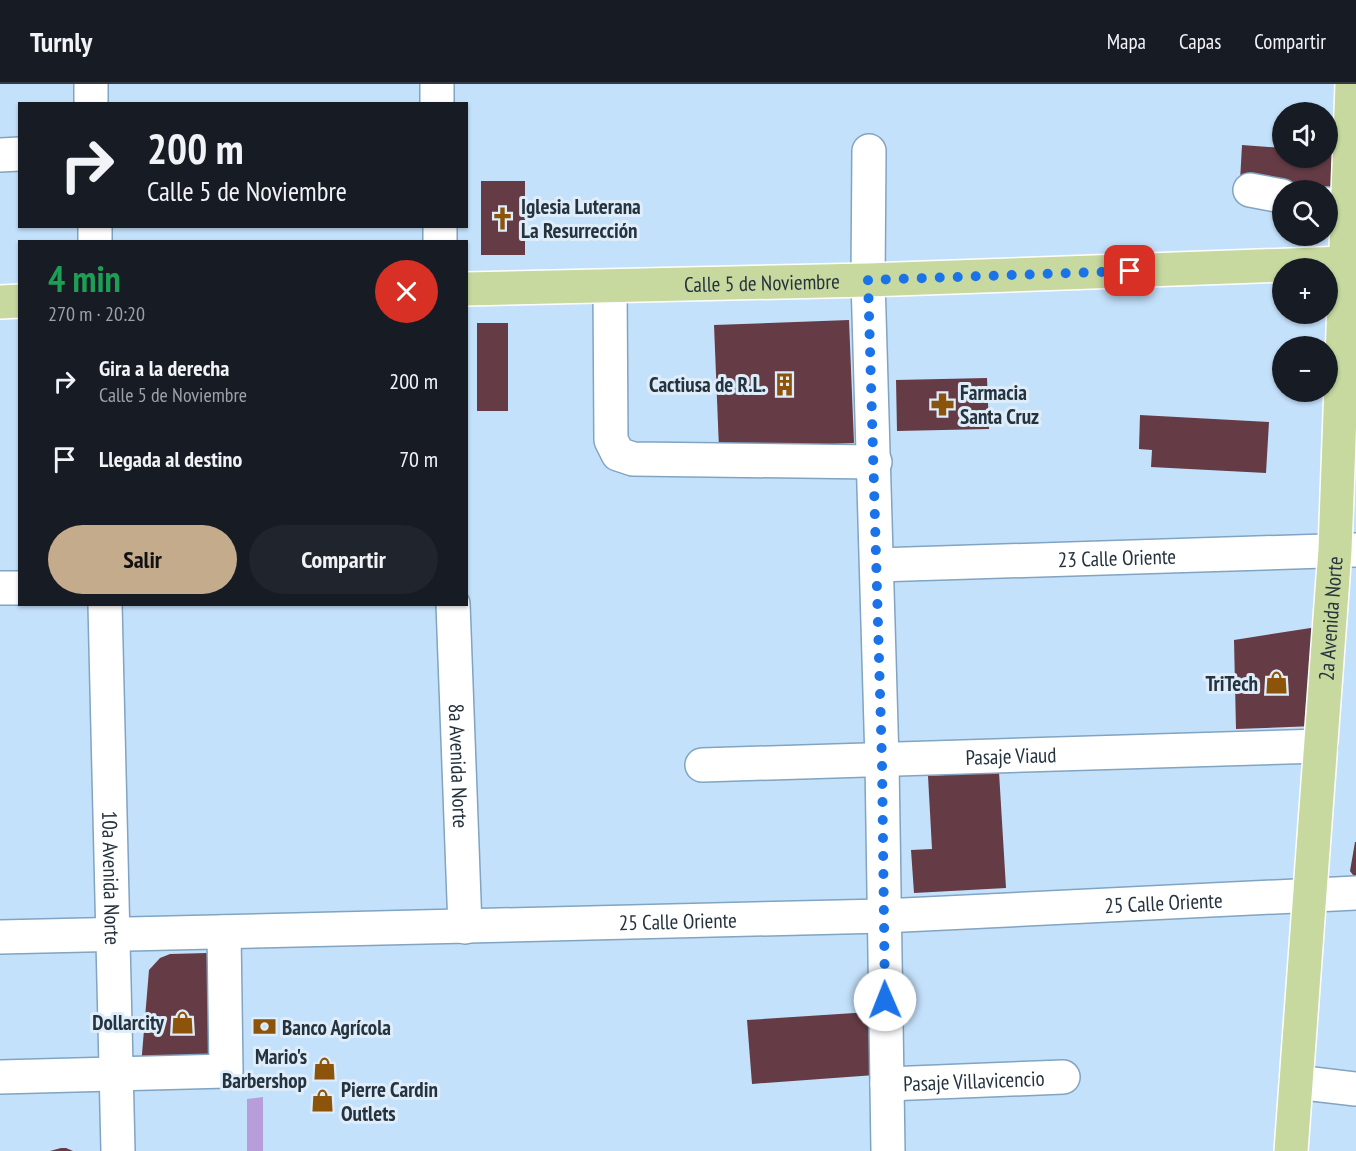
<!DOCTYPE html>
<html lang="es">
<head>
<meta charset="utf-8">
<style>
  body { margin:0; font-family:"PT Sans Narrow",sans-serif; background:#20242c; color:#f1f3f6; height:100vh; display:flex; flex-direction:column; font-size:22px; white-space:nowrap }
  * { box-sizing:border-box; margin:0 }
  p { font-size:20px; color:#9ea1a6 }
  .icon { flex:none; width:33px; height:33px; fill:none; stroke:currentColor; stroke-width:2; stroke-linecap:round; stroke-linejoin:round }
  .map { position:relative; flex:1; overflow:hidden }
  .details { position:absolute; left:18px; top:156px; width:450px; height:366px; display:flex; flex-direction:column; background:#171b24; border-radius:0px; box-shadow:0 2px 4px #0004 }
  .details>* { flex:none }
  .banner { position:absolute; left:18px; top:18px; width:450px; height:126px; border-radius:0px; box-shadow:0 2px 4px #0004; background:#171b24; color:#f1f3f6; overflow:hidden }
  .controls { position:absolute; left:1272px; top:18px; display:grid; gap:12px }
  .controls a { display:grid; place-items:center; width:66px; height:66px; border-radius:50%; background:#171b24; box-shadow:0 2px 4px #0004; font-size:30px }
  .pin { position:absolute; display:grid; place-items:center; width:51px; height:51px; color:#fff; margin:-26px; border-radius:12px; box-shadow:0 3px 9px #0006 }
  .me { position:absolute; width:66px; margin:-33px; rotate:359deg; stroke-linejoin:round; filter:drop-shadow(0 0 4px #0008) }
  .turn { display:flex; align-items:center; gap:21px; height:126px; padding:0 30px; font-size:27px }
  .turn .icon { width:78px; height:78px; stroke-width:2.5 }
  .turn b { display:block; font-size:42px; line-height:51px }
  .round { display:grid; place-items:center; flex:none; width:63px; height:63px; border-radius:32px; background:#20242c }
  .overview { display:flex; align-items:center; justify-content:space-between; height:102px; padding:0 30px }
  h1 { font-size:36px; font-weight:700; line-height:45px; color:#1e9e55 }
  .button { display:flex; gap:12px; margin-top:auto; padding:12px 30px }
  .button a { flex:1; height:69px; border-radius:36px; background:#c4ab8c; color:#111; font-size:24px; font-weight:700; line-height:69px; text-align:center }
  .button a+a { background:#20242c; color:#f1f3f6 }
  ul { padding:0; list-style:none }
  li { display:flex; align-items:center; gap:18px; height:78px; padding:0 30px }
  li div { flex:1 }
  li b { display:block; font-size:22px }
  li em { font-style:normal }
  header { display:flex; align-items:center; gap:36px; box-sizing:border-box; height:84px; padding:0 30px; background:#171b24; border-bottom:2px solid #363941 }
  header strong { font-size:28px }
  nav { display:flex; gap:33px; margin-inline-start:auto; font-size:21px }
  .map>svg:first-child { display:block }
  .green { fill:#b89ddb }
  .building { fill:#653c46 }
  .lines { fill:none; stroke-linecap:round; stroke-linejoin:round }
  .minor-casing { stroke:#80a4c1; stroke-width:36 }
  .major-casing { stroke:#fff; stroke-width:36 }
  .minor { stroke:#fff; stroke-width:33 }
  .major { stroke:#c7d99f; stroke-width:33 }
  .route { stroke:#1a73e8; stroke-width:10; stroke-dasharray:0 18 }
  .labels { text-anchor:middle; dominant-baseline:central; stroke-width:6; stroke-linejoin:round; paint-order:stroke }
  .poi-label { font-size:21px; font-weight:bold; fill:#25333f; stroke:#deedf9; text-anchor:start }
  .street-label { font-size:21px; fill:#25333f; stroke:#deedf9 }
</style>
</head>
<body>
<header>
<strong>Turnly</strong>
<nav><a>Mapa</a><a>Capas</a><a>Compartir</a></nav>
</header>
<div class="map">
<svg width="1356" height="1067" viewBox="0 0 1356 1067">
  <rect width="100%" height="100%" fill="#c4e1fb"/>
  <polygon class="green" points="263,1013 263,1067 247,1067 247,1015"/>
  <g class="building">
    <polygon points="1242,61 1282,64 1282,74 1328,74 1328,67 1336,67 1333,112 1328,106 1300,106 1240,97"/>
    <rect x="481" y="97" width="44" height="74"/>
    <polygon points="849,236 854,359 719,365 714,241"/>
    <rect x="477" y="239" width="31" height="88"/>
    <polygon points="987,294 989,345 897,347 896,296"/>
    <polygon points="1140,331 1269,338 1266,389 1151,383 1152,366 1139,365"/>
    <polygon points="1317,543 1315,642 1236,645 1234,556"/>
    <polygon points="999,688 1006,804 914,809 911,766 932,765 928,692"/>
    <polygon points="1355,758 1356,758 1356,795 1350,787"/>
    <polygon points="207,869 210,872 221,981 141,982 149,886 160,874 170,870"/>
    <polygon points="870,928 875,991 752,1000 747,936"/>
    <polygon points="61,1064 66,1064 73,1067 50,1067"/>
  </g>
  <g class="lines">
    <defs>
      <g id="minor">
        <polyline points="91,0 91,20"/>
        <polyline points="437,0 437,20"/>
        <polyline points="869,67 868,196 882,677 888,1067"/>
        <polyline points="0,71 20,70"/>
        <polyline points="1250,106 1282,112"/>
        <polyline points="1328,120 1346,124"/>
        <polyline points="95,142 95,158"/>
        <polyline points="440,142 440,158"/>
        <polyline points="610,203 611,356 618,370 633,375 875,378"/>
        <path id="s1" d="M877,481l479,-15"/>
        <polyline points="0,504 20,504"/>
        <path id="s2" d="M105,520l13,547"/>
        <path id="s3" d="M453,520l12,323"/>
        <path id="s4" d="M702,681l619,-19"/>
        <path id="s5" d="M0,853l883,-21 473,-23"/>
        <polyline points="0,993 226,987 224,848"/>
        <polyline points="1296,998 1356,1005"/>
        <path id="s6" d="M887,1000l176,-7"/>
      </g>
      <g id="major">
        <path id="s7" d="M466,205l402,-9 476,-17"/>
        <polyline points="0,218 20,217"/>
        <path id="s8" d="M1291,1067l44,-601 17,-466"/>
      </g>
    </defs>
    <use href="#minor" class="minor-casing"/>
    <use href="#major" class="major-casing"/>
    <use href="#minor" class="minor"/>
    <use href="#major" class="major"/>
  </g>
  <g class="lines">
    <polyline class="route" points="885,916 882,678 868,196 1130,187"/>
  </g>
  <defs>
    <symbol id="church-bare" viewBox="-9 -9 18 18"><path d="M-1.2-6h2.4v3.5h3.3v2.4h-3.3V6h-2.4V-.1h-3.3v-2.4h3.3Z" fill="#8c530b" stroke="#deedf9" stroke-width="2.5" paint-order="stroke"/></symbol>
    <symbol id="building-bare" viewBox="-9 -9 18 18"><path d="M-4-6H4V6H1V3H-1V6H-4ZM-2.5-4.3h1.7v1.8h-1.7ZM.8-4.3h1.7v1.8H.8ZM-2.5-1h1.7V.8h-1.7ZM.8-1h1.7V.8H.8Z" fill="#8c530b" stroke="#deedf9" stroke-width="2.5" paint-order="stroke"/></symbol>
    <symbol id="pharmacy-bare" viewBox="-9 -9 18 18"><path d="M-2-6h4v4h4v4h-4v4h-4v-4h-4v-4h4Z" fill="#8c530b" stroke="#deedf9" stroke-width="2.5" paint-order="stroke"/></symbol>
    <symbol id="shop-bare" viewBox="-9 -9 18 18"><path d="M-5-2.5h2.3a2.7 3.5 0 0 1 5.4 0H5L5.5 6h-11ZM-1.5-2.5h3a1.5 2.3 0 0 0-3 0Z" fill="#8c530b" stroke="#deedf9" stroke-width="2.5" paint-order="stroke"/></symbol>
    <symbol id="bank-bare" viewBox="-9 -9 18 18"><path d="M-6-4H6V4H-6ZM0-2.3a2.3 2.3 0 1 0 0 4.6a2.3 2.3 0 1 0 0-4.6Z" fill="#8c530b" stroke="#deedf9" stroke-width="2.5" paint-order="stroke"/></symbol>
  </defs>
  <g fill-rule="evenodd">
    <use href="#church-bare" x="486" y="118" width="33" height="33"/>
    <use href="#building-bare" x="768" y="284" width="33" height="33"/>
    <use href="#pharmacy-bare" x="926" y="304" width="33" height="33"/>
    <use href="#shop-bare" x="1260" y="582" width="33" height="33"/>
    <use href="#shop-bare" x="166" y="922" width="33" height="33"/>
    <use href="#bank-bare" x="248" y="926" width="33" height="33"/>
    <use href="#shop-bare" x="308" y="968" width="33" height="33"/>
    <use href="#shop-bare" x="306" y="1000" width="33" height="33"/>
  </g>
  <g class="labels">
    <g class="poi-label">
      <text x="521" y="122">Iglesia Luterana<tspan x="521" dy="24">La Resurrección</tspan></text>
      <text x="766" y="300" text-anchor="end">Cactiusa de R.L.</text>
      <text x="960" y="308">Farmacia<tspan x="960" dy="24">Santa Cruz</tspan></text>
      <text x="1258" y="599" text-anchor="end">TriTech</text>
      <text x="164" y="938" text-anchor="end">Dollarcity</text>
      <text x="282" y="943">Banco Agrícola</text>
      <text x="307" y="972" text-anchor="end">Mario's<tspan x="307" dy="24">Barbershop</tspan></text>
      <text x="341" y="1005">Pierre Cardin<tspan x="341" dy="24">Outlets</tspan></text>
    </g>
    <g class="street-label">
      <text stroke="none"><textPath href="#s7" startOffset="296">Calle 5 de Noviembre</textPath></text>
      <text stroke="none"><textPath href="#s1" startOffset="240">23 Calle Oriente</textPath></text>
      <text stroke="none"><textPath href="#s8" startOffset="534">2a Avenida Norte</textPath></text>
      <text stroke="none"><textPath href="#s4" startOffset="309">Pasaje Viaud</textPath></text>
      <text stroke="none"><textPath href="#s3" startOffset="162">8a Avenida Norte</textPath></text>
      <text stroke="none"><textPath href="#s2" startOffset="274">10a Avenida Norte</textPath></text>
      <text stroke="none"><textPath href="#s5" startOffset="1164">25 Calle Oriente</textPath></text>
      <text stroke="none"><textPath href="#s5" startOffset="678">25 Calle Oriente</textPath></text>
      <text stroke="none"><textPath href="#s6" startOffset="87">Pasaje Villavicencio</textPath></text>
    </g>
  </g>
</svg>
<div class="controls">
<a><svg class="icon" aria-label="sound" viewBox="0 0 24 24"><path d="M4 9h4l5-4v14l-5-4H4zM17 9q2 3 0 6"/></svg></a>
<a><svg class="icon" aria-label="search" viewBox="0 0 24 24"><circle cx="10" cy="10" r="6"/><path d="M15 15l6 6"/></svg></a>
<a>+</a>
<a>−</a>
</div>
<div class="pin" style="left:1130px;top:187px;background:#d93025"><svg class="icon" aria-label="arrive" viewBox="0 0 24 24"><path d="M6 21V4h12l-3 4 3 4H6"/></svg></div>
<svg class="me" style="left:885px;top:916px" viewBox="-20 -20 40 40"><circle r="19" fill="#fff"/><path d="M0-13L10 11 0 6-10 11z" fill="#1a73e8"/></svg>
<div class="banner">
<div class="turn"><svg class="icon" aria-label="right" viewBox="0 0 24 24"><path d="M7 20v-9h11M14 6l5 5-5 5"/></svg><div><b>200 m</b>Calle 5 de Noviembre</div></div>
</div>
<section class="details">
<div class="overview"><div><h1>4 min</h1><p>270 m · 20:20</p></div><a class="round" style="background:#d93025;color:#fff"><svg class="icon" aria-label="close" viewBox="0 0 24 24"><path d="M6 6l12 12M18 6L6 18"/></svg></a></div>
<ul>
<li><svg class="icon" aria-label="right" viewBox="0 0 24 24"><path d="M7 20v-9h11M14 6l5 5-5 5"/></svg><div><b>Gira a la derecha</b><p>Calle 5 de Noviembre</p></div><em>200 m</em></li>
<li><svg class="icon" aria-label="arrive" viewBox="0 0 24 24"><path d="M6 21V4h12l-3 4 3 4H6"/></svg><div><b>Llegada al destino</b></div><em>70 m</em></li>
</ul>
<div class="button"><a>Salir</a><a>Compartir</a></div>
</section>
</div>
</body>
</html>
